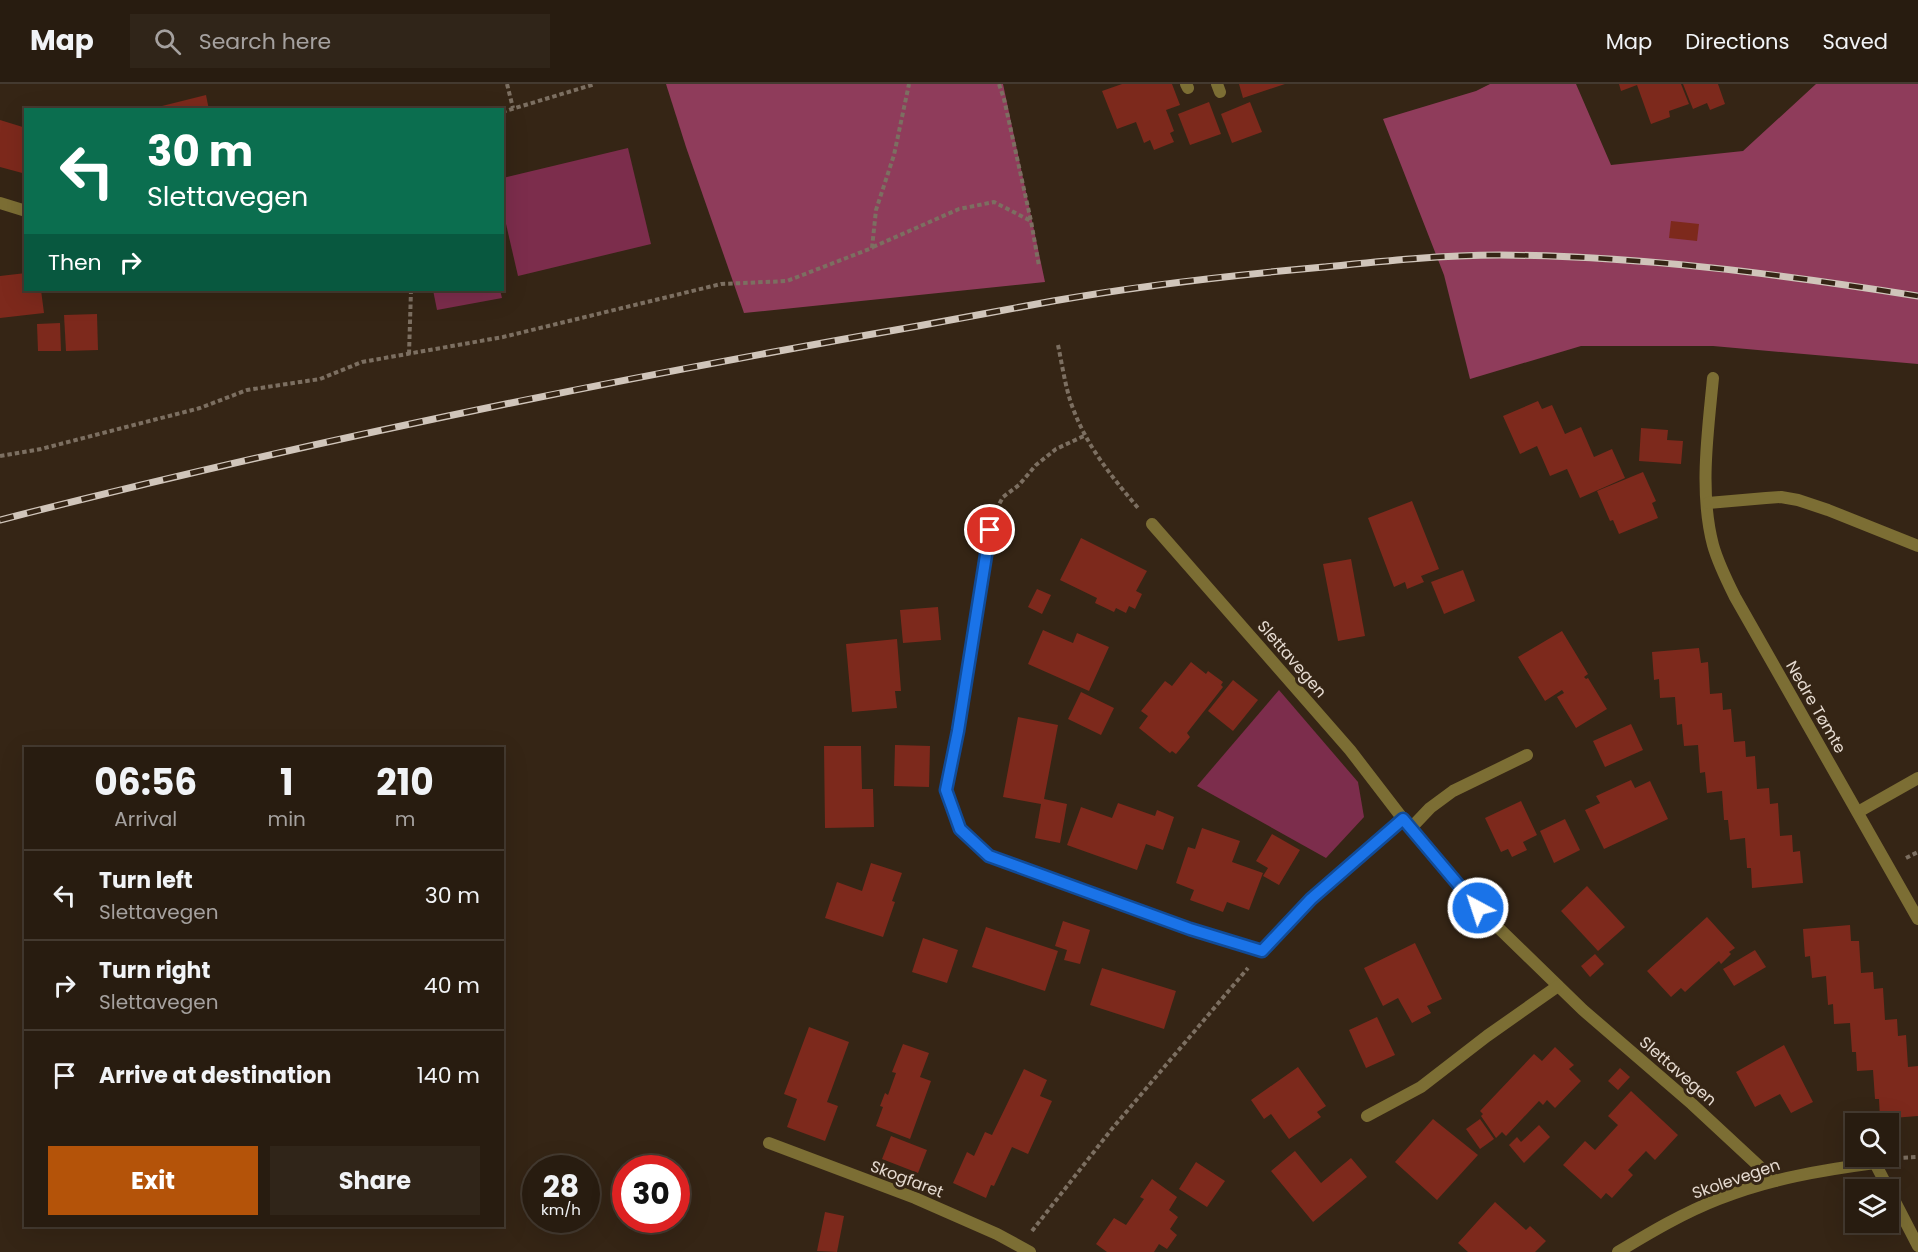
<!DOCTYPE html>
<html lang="en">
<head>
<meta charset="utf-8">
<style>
  body { margin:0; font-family:Poppins,sans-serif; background:#302519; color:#f1f3f6; height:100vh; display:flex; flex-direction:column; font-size:22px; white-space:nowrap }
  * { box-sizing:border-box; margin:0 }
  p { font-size:20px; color:#a5a19f }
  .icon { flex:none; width:33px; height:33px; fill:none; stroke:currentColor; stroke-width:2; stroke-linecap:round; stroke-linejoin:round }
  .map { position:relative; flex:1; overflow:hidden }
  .details { position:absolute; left:24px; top:663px; width:480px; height:480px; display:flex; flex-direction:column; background:#281c10; border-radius:0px; box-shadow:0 6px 24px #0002,0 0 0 2px #443a30 }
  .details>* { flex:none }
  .top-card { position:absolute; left:24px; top:24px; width:480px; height:183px; border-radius:0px; box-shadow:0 6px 24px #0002,0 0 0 2px #443a30; background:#0b6e4f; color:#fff; overflow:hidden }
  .tools { position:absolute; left:1845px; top:1029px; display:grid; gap:12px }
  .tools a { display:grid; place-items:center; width:54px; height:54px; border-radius:0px; background:#281c10; box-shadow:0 6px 24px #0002,0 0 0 2px #443a30; font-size:30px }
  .speed { position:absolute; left:522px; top:1071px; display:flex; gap:12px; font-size:30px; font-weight:700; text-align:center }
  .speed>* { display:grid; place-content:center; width:78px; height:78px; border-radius:50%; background:#281c10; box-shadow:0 6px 24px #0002,0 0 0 2px #443a30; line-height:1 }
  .speed small { font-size:15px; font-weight:400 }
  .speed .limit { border:9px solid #d22; background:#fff; color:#111 }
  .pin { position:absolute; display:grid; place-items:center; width:51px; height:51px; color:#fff; margin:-26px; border:3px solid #fff; border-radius:50%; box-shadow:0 2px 6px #0007 }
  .me { position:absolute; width:66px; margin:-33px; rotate:320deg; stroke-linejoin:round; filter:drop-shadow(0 0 4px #0008) }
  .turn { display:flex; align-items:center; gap:21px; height:126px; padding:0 24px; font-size:27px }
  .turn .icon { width:78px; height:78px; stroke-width:2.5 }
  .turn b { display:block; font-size:42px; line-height:51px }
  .then { display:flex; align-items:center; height:57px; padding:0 24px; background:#0003; gap:12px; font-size:22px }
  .eta { display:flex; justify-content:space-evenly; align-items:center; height:102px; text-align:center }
  .eta b { font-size:36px; font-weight:700; line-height:42px }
  .button { display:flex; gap:12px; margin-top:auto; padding:12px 24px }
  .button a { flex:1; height:69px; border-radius:0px; background:#b45309; color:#fff; font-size:24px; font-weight:700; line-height:69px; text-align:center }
  .button a+a { background:#302519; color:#f1f3f6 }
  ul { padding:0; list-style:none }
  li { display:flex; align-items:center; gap:18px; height:90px; padding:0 24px; border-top:2px solid #443a30 }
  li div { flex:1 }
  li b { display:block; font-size:22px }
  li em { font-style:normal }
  header { display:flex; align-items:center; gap:36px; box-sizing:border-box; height:84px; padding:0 30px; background:#281c10; border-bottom:2px solid #443a30 }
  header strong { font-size:28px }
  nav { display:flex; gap:33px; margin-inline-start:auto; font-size:21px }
  .search { width:420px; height:54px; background:#302519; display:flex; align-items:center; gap:15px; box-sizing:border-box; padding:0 21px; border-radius:0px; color:#a5a19f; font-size:22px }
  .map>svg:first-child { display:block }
  .green { fill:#7c2d4c }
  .forest { fill:#8f3c5b }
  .building { fill:#7d291c }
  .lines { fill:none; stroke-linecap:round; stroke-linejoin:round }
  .path { stroke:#7c6f61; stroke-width:4; stroke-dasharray:4.5 3; stroke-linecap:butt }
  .lane { stroke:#7c6e34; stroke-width:12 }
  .street { stroke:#7c6e34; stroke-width:12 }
  .rail-casing { stroke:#d0c5ba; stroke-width:7 }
  .rail { stroke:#352515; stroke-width:4.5; stroke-dasharray:14; stroke-linecap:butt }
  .route-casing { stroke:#114b97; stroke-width:15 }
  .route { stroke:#1a73e8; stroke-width:10 }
  .labels { text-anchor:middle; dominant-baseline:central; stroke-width:6; stroke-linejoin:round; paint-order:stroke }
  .street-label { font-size:16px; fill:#e6dbd1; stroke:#352515 }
</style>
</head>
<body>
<header>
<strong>Map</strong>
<div class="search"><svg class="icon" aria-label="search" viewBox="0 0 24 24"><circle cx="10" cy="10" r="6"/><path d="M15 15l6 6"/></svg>Search here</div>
<nav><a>Map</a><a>Directions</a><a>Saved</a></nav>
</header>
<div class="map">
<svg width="1918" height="1168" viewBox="0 0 1918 1168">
  <rect width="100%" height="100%" fill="#352515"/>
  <g class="green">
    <polygon points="628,64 651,160 518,192 503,127 503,94"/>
    <polygon points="433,206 500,206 502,214 437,226"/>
    <polygon points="1279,606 1358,698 1364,733 1326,774 1197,702"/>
  </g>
  <g class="forest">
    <polygon points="666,0 1003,0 1045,198 744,229 686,63"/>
    <polygon points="1490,0 1576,0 1611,81 1743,67 1816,0 1918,0 1918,280 1713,262 1581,262 1470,295 1444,191 1383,35 1476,7"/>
  </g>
  <g class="building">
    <polygon points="1122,0 1172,0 1180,21 1166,26 1174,47 1170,49 1174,58 1154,66 1150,56 1144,59 1136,38 1117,45 1102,7"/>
    <polygon points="1239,0 1285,0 1243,14"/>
    <polygon points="1619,0 1681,0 1689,20 1669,27 1670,33 1651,40 1637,1 1621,7"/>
    <polygon points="1683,0 1718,0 1725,20 1710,26 1707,19 1693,25"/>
    <polygon points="206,11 209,26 163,26 162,22"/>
    <polygon points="1209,18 1221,50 1190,61 1178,30"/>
    <polygon points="1250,18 1262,48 1232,59 1221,30"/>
    <polygon points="0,36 26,44 26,90 0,83"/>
    <polygon points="1671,137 1699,140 1697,157 1669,154"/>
    <polygon points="26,189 26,206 41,206 44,229 0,234 0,192"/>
    <polygon points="97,230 98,266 66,267 64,231"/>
    <polygon points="60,239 61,267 38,267 37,240"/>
    <polygon points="1538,317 1542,325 1552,321 1565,350 1581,343 1594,373 1612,365 1625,394 1580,414 1567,385 1550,392 1537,362 1520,370 1503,332"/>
    <polygon points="1641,344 1668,346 1667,356 1683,357 1681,380 1639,377"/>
    <polygon points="1643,388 1656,417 1652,419 1658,434 1619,450 1613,436 1610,437 1597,407"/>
    <polygon points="1412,417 1439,485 1421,492 1424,498 1407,505 1405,498 1394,503 1368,434"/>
    <polygon points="1081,454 1147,487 1136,507 1142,510 1135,525 1129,522 1126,529 1116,524 1114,528 1095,519 1097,514 1060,496"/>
    <polygon points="1351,475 1365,552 1338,557 1323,480"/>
    <polygon points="1463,486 1475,517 1444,530 1431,498"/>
    <polygon points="1037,505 1051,511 1042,530 1028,523"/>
    <polygon points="938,523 941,556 903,559 900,526"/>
    <polygon points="1043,546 1073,559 1077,549 1109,563 1089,607 1028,580"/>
    <polygon points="1562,547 1588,590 1584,593 1586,595 1588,594 1607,625 1576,644 1557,613 1564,609 1562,606 1545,617 1518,573"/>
    <polygon points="897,555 901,607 895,607 897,624 852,628 846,560"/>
    <polygon points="1699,564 1701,579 1708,578 1710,610 1722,609 1723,626 1731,625 1734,658 1745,657 1746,673 1755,672 1757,705 1769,704 1770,720 1778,719 1780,752 1792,751 1793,768 1800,767 1803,799 1752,804 1751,784 1747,784 1745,754 1730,756 1728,736 1724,736 1722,707 1707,709 1705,688 1700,689 1698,661 1684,662 1682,640 1677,641 1675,613 1660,614 1659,595 1654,596 1652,568"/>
    <polygon points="1191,578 1206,590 1208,587 1223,598 1221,601 1223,603 1187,649 1190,653 1176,670 1172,667 1170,669 1139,644 1148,632 1141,627 1165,597 1172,602"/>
    <polygon points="1233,596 1258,616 1233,647 1208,627"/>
    <polygon points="1081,608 1114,624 1101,651 1068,635"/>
    <polygon points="1018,633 1058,641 1044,715 1067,720 1060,759 1035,754 1041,720 1003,713"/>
    <polygon points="1631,640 1643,666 1605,683 1593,657"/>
    <polygon points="895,661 930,662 929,703 894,702"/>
    <polygon points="824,662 861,662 862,705 873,705 874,743 825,744"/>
    <polygon points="1631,696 1635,704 1650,697 1668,735 1604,765 1585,726 1600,719 1596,712"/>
    <polygon points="1521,717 1537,751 1523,758 1527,766 1512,773 1508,765 1501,768 1485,734"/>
    <polygon points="1118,719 1155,732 1157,726 1174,733 1163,766 1146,760 1137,786 1067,761 1081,723 1112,734"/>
    <polygon points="1565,735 1580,766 1554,779 1540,747"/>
    <polygon points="1202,744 1240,757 1232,778 1263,789 1249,826 1227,818 1223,828 1190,816 1194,806 1176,799 1188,763 1195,765"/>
    <polygon points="1272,750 1300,766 1279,801 1263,792 1268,784 1256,777"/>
    <polygon points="871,779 902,789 892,817 895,818 883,853 825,834 837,798 862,807"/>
    <polygon points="1587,802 1625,843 1598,867 1561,827"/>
    <polygon points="1707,833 1735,864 1729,868 1731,870 1721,880 1719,877 1685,908 1681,904 1671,913 1647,887"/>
    <polygon points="1063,837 1090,846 1080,880 1064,876 1067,866 1055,862"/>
    <polygon points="1850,841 1851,857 1859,857 1861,889 1873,888 1874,905 1883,904 1885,936 1897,935 1898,952 1906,951 1908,983 1918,982 1918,1032 1880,1035 1879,1015 1875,1015 1873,986 1857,987 1856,968 1852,968 1850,939 1834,940 1833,920 1828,921 1826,892 1812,894 1810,872 1805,873 1803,845"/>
    <polygon points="986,843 1058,867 1045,907 972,883"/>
    <polygon points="923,854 958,866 947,899 912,888"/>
    <polygon points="1415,859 1442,915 1427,922 1431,929 1412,939 1398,914 1383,922 1364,884"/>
    <polygon points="1755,866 1766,883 1734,902 1723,885"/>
    <polygon points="1595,870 1604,880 1590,893 1581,882"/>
    <polygon points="1102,884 1176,907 1164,945 1090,921"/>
    <polygon points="1377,933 1395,971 1366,984 1349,946"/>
    <polygon points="809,943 849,958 827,1018 838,1022 825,1057 787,1043 797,1015 784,1010"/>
    <polygon points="903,960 929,969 920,993 931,997 910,1055 876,1042 883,1023 880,1022 885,1009 888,1011 896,989 892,988"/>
    <polygon points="1784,961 1813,1018 1791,1029 1780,1010 1755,1023 1736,988"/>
    <polygon points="1555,963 1574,981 1569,985 1581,997 1555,1024 1547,1016 1543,1021 1539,1017 1506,1052 1502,1048 1496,1054 1481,1032 1483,1030 1480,1027 1534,970 1542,977"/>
    <polygon points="1298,983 1326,1022 1317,1028 1321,1033 1289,1055 1271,1030 1264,1035 1251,1016"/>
    <polygon points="1620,984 1630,993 1618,1006 1608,997"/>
    <polygon points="1024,985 1047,996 1040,1012 1052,1017 1028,1070 1012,1063 994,1102 991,1101 986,1114 953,1099 967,1068 974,1072 985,1048 992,1051"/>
    <polygon points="1631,1007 1678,1051 1655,1076 1646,1067 1628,1086 1633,1091 1612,1114 1606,1109 1601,1115 1563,1081 1585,1057 1595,1066 1618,1041 1608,1032"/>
    <polygon points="1433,1035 1478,1071 1437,1116 1395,1078"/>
    <polygon points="1480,1035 1494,1055 1480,1065 1466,1045"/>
    <polygon points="1539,1041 1550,1053 1524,1079 1509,1061 1517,1053 1521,1058"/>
    <polygon points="891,1052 927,1066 918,1089 882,1075"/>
    <polygon points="1295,1067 1321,1099 1351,1074 1367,1093 1313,1138 1271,1087"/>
    <polygon points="1196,1078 1225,1097 1207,1123 1179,1105"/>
    <polygon points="1152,1095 1177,1113 1169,1126 1178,1133 1170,1145 1177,1151 1167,1165 1159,1160 1154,1168 1107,1168 1096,1160 1114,1134 1126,1141 1144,1115 1140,1113"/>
    <polygon points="1495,1118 1526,1146 1530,1142 1546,1157 1535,1168 1468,1168 1458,1159"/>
    <polygon points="825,1128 844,1132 837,1168 817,1167"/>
  </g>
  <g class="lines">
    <g class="path">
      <polyline points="507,0 513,24"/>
      <polyline points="999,0 1004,15 1031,137 1039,182"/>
      <polyline points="502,28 595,0"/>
      <polyline points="873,163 959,125 994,118 1031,137"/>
      <path d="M1058,261c4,19 7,40 13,58 14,41 40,73 67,105"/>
      <polyline points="409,270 411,206"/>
      <polyline points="0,372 41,365 200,324 247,306 320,295 362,278 503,253 721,200 787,197 872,164 876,126 894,71 909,0"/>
      <polyline points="996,426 1003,413 1019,401 1036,381 1056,365 1086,351"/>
      <polyline points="1906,774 1918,768"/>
      <polyline points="1896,1074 1918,1073"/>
      <polyline points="1032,1147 1111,1046 1248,884"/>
    </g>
    <g class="lane">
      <polyline points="1186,0 1188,4"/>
      <polyline points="1217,0 1220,8"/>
      <polyline points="1858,728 1918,694"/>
      <polyline points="1411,744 1430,724 1453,707 1527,671"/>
      <polyline points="1875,1079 1918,1162"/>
    </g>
    <g class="street">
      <polyline points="0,119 26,127"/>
      <path d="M1713,294c-5,53 -14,114 0,167 5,18 14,36 22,52l183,322"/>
      <polyline points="1708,419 1766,414 1781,413 1798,416 1828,426 1918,462"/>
      <polyline points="1152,440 1350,666 1403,735 1478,824 1583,926 1692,1020 1775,1097"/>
      <polyline points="990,446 958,647 946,706 960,745 989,772 1190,845 1262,868 1311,815 1403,735"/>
      <polyline points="1367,1032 1421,1003 1487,952 1558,902"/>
      <polyline points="769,1059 915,1114 997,1150 1030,1168"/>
      <path d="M1618,1168c33,-20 65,-39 101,-53 50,-20 103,-29 156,-36"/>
    </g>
    <defs>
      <path id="rail" d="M0,436c304,-78 609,-140 918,-194 45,-8 90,-17 135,-25 90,-16 181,-26 271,-34 59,-6 117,-12 176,-12 140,1 280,19 418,41"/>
    </defs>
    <use href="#rail" class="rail-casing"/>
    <use href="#rail" class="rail"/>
  </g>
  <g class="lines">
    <defs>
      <polyline id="route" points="990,446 958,647 946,706 960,745 989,772 1190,845 1262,867 1311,815 1403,735 1478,824"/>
    </defs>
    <use href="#route" class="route-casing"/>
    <use href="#route" class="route"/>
  </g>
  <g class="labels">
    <g class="street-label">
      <text transform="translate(1292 575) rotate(49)">Slettavegen</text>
      <text transform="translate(1816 623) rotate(60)">Nedre Tømte</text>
      <text transform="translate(1678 987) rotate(41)">Slettavegen</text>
      <text transform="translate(907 1095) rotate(21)">Skogfaret</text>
      <text transform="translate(1736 1095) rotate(-19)">Skolevegen</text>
    </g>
  </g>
</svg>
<div class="tools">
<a><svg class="icon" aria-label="search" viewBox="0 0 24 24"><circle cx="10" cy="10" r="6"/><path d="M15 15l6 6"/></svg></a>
<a><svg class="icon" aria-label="layers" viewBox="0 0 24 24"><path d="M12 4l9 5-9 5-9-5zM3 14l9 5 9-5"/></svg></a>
</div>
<div class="speed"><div>28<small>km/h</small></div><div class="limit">30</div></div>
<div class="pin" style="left:990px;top:446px;background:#d93025"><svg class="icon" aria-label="arrive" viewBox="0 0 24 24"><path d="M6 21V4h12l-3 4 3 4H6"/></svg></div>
<svg class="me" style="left:1478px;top:824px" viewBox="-20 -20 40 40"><circle r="17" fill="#1a73e8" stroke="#fff" stroke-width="3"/><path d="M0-11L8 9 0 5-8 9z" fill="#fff"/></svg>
<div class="top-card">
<div class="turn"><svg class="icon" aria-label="left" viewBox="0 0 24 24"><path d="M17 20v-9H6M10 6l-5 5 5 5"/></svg><div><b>30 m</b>Slettavegen</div></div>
<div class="then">Then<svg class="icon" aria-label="right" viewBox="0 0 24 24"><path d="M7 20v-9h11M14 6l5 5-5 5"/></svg></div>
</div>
<section class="details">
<div class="eta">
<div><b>06:56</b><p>Arrival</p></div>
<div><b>1</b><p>min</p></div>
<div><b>210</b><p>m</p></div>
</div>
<ul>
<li><svg class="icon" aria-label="left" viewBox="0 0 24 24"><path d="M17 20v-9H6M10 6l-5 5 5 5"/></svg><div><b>Turn left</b><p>Slettavegen</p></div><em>30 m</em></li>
<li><svg class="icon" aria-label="right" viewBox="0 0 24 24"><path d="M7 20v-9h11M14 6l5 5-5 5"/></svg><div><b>Turn right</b><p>Slettavegen</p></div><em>40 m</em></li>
<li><svg class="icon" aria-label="arrive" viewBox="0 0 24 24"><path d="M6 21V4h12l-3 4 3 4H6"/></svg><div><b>Arrive at destination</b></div><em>140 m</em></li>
</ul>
<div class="button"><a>Exit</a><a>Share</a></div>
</section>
</div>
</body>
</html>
